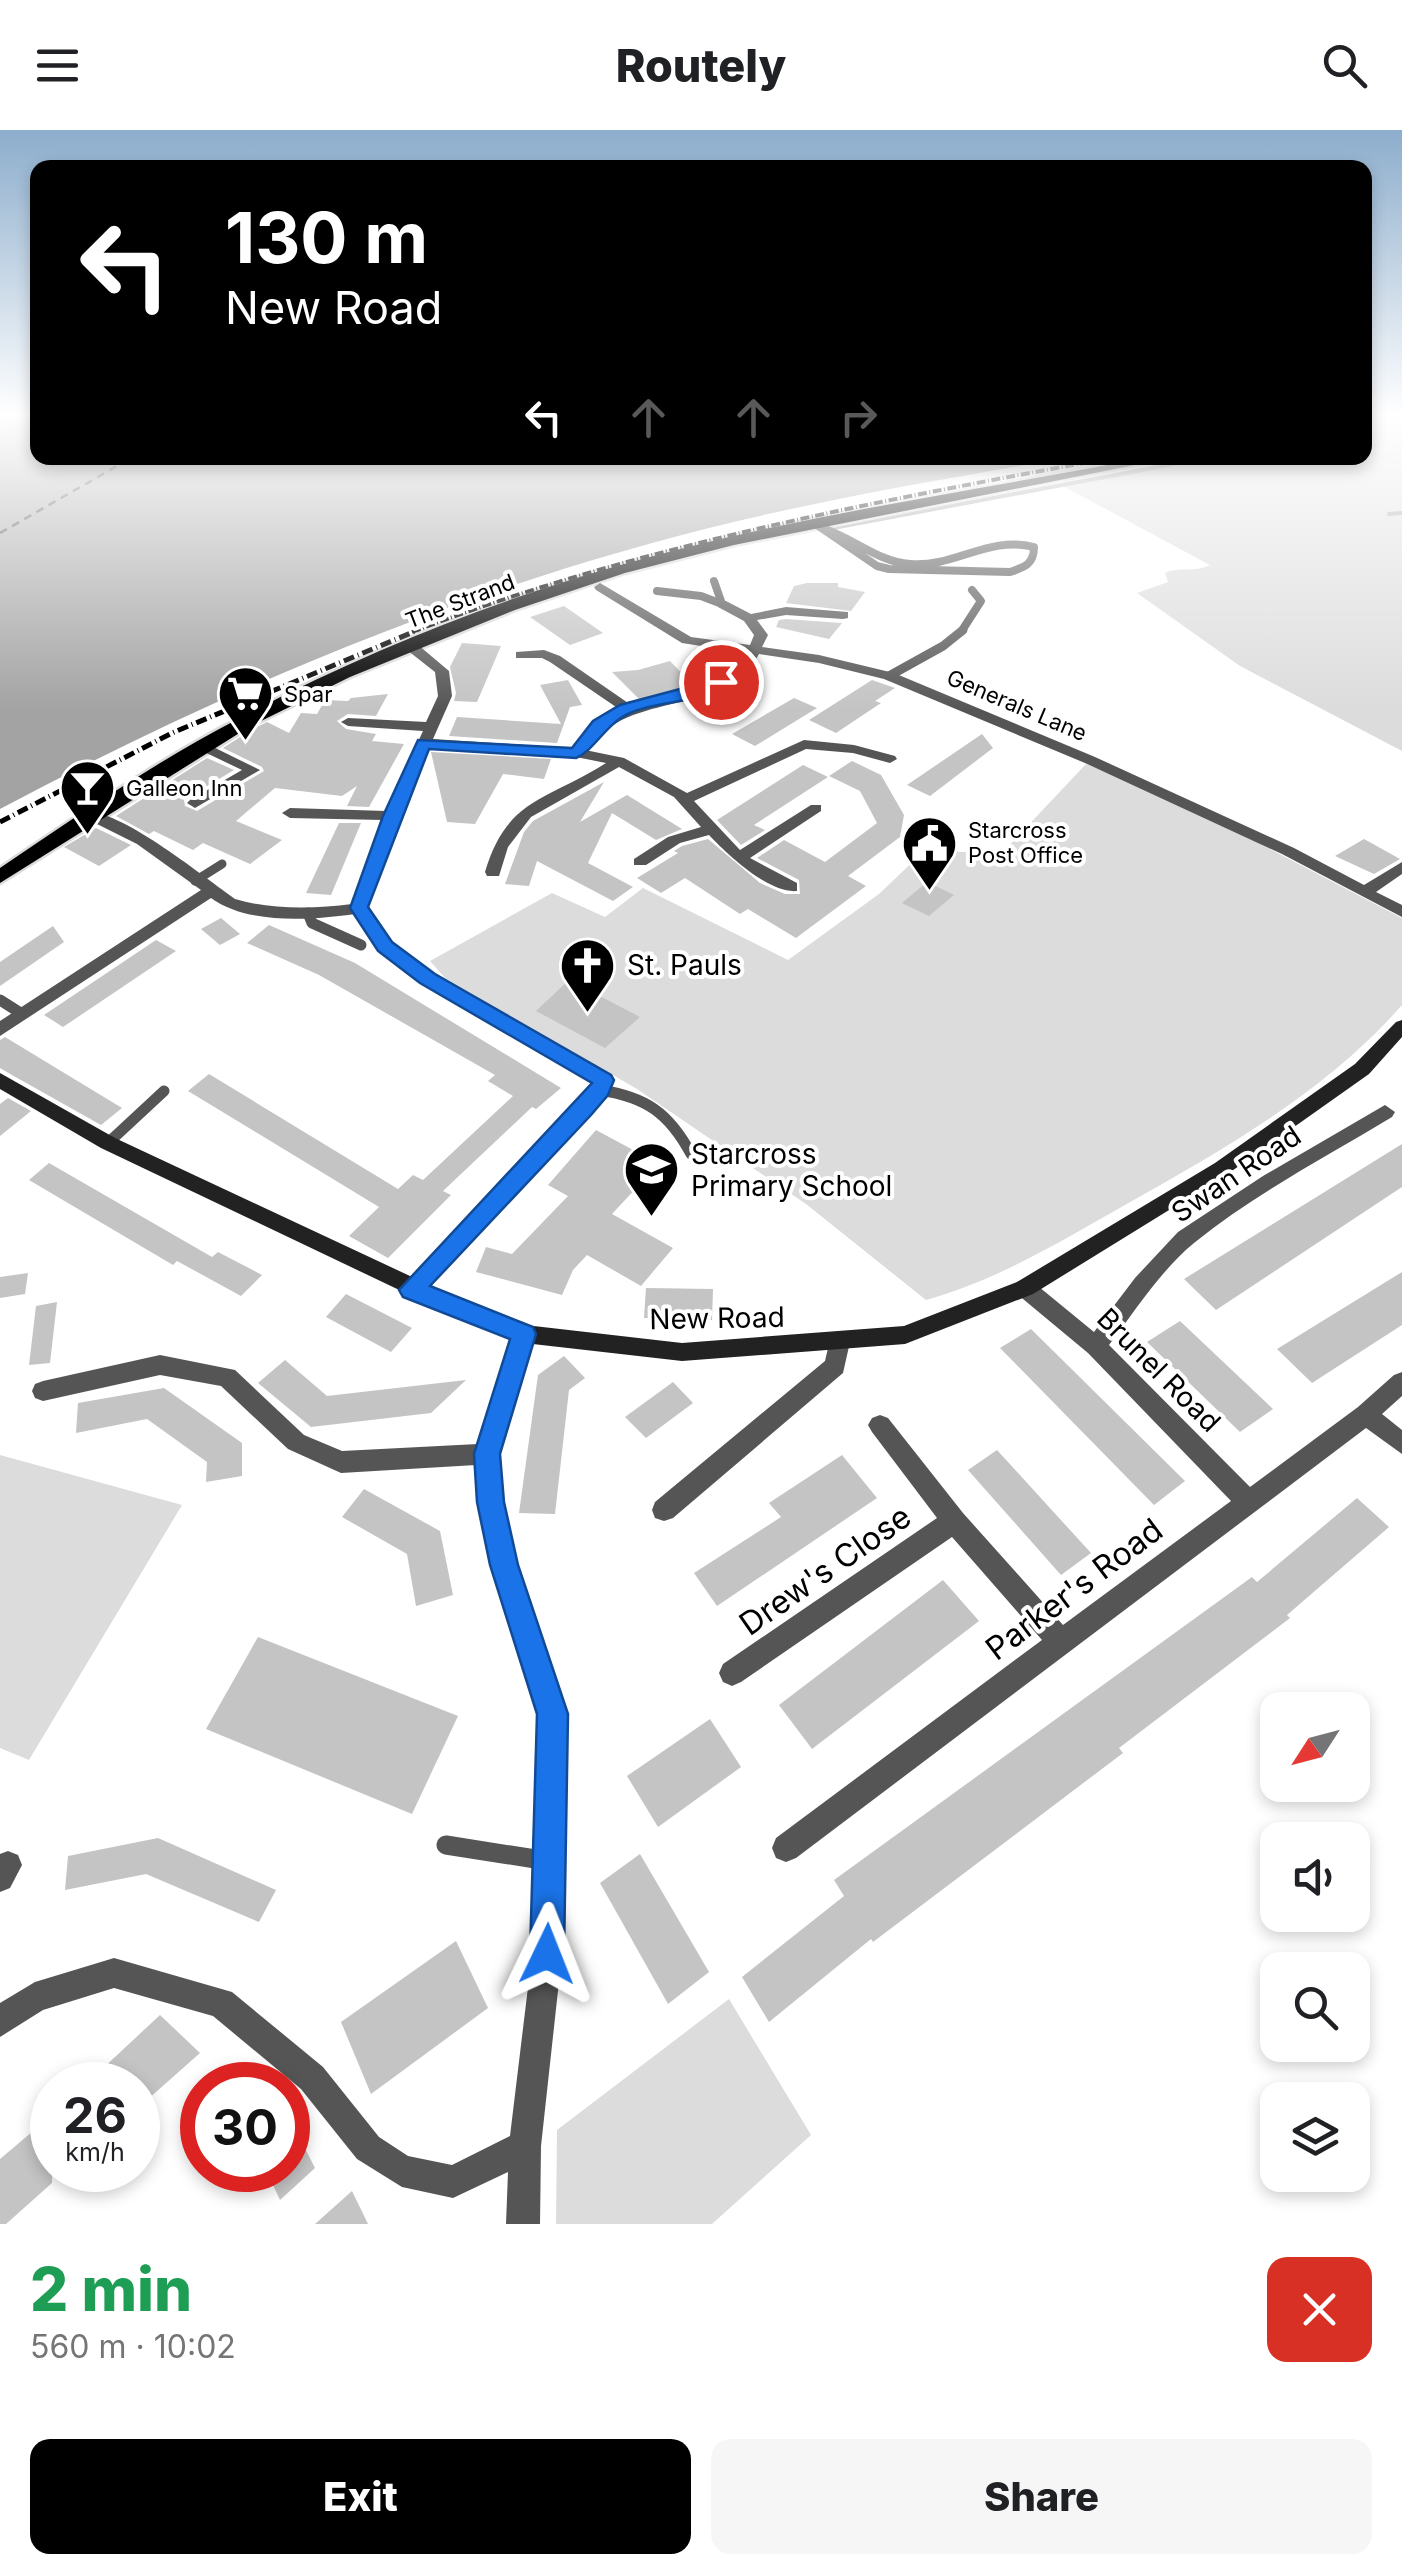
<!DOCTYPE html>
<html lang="en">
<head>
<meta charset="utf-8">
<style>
  body { margin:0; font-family:Inter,sans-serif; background:#f6f6f6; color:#202124; height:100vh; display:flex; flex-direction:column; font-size:38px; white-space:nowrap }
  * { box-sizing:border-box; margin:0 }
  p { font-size:32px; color:#757577 }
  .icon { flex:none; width:55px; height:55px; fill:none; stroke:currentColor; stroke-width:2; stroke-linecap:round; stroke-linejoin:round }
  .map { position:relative; height:2094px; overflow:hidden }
  .sheet { display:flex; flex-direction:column; background:#fff; flex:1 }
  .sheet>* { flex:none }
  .banner { position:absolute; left:30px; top:30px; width:1342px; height:305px; border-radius:20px; box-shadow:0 5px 15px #0003; background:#000; color:#fff; overflow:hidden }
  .needle { width:65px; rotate:234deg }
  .buttons { position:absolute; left:1260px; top:1562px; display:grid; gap:20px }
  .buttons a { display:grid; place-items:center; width:110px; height:110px; border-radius:20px; background:#fff; box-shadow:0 5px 15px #0003; font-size:50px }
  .speed { position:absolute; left:30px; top:1932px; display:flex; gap:20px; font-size:50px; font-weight:700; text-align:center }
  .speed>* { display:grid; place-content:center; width:130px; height:130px; border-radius:50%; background:#fff; box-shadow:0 5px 15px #0003; line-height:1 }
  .speed small { font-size:25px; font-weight:400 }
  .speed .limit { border:15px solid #d22; background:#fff; color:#111 }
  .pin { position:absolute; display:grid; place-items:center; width:85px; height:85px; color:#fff; margin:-42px; border:5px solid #fff; border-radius:50%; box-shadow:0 2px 10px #0007 }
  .me { position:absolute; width:110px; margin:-55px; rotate:2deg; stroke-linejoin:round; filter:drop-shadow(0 0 8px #0008) }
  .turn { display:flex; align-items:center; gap:35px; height:210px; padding:0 30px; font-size:45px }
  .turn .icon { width:130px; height:130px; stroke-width:2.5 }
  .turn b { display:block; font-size:70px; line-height:85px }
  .lanes { display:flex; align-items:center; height:95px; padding:0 30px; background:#0003; justify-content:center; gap:50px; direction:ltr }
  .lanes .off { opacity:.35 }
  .round { display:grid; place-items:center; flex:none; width:105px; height:105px; border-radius:20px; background:#f6f6f6 }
  .overview { display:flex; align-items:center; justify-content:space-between; height:170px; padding:0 30px }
  h1 { font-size:60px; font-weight:800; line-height:75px; color:#1e9e55 }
  .primary-button { display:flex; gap:20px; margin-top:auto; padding:20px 30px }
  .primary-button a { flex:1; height:115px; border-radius:20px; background:#000; color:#fff; font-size:40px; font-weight:800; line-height:115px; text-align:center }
  .primary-button a+a { background:#f6f6f6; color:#202124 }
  header { display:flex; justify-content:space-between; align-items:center; height:130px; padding:0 30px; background:#fff; font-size:45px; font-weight:800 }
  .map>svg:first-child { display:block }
  .green { fill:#dcdcdc }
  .water { fill:#a3a3a3 }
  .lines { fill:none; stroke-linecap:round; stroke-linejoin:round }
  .stream { stroke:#a3a3a3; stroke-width:4 }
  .ferry { stroke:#444; stroke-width:2.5; stroke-dasharray:8 6; stroke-linecap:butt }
  .building { fill:#c4c4c4 }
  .primary-casing { stroke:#dbdbdb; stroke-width:5 }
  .lane-far3 { stroke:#555; stroke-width:8 }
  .lane-far2 { stroke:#555; stroke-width:9 }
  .lane-far1 { stroke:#555; stroke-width:11 }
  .lane { stroke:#555; stroke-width:19 }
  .street { fill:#555; fill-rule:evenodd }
  .secondary { fill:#222; fill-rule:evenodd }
  .primary { fill:#000; fill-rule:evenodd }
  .rail-far1 { stroke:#000; stroke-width:4; stroke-dasharray:9 2.5 1 2.5; stroke-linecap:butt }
  .rail { stroke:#000; stroke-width:5; stroke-dasharray:11 4 1 4; stroke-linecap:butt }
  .route { fill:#1a73e8; stroke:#114b97; stroke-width:2.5 }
  .labels { text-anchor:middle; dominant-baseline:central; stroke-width:8; stroke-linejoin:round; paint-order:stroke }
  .far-street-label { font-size:22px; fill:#000; stroke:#fff }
  .far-poi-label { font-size:22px; fill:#000; stroke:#fff; text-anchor:start }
  .poi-label { font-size:28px; fill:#000; stroke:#fff; text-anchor:start }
  .street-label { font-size:28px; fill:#000; stroke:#fff }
  .near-street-label { font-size:32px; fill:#000; stroke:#fff }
</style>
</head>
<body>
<header><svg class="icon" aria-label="menu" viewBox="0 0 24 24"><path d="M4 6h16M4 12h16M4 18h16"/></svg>Routely<svg class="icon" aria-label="search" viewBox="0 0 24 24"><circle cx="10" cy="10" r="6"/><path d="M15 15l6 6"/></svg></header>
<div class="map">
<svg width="1402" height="2094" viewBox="0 0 1402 2094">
  <rect width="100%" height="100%" fill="#fff"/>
  <g class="green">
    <path d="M1402,287v334l-162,-85 -103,-73 31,-11 -3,-9c14,-7 30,0 45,-8l-149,-80 133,-27h171v-40z"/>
    <path d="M1086,634l94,38 222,116v87c-76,87 -178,144 -277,200 -64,36 -127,75 -199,95l-120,-96 -169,-115 -192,-111 -15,-17 122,-68 53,24 38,-29 145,72 91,-66 65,-62 14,20h45z"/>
    <polygon points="0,1325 182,1375 29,1630 0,1618"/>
    <polygon points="729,1869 811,2005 712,2094 556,2094 557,2000"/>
  </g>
  <path class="water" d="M0,287h37l1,41h1027c-109,19 -219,37 -327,63 -257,61 -505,164 -738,288z"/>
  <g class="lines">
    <g class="stream">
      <polyline points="1365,289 1373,287"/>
      <polyline points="1389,384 1402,383"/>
      <polyline points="833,398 1206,328"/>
    </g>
    <polyline class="ferry" points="0,403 131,328"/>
  </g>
  <g class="building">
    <polygon points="807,453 838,453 838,457 865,462 851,481 786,473 794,456"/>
    <polygon points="564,476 603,503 570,515 530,487"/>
    <polygon points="786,489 842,493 829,509 776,497 779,490"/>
    <polygon points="462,513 501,516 477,572 454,571 456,563 450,537"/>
    <polygon points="670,531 694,556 639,569 612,542 638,540"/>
    <polygon points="568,550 582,575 570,577 557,613 449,606 457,587 561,594 540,555"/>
    <polygon points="872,550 895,558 875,571 881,573 836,603 809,590"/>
    <polygon points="388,564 376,586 348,584 337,591 346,599 376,604 372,611 404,614 369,677 347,676 357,656 342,666 275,658 236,691 282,710 250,734 203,713 193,720 154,701 149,704 116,686 207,628 234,640 184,670 185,676 197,681 264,641 262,637 223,618 251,600 267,592 289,603 301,583 317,584 325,570 348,571 351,568"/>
    <polygon points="794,568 817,578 755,616 732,604"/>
    <polygon points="982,604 993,618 930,666 907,655"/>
    <polygon points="431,622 551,629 544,649 503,644 475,694 447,692"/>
    <polygon points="852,631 881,645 904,685 900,707 848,746 866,756 796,808 748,779 740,784 685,748 661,763 637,748 678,723 674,721 682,716 708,709 760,753 785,764 800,764 799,750 757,728 784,710 825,732 877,693 860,661 829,646"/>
    <polygon points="803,635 828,647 754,695 765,700 741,715 717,690"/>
    <polygon points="604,652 580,692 627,665 682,699 656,710 612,683 588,733 633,757 613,771 537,731 529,756 505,754 524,702 533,691"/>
    <polygon points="339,693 361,693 331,765 306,763"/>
    <polygon points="96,698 131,715 99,736 64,717"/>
    <polygon points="1364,709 1400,729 1374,744 1335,726"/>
    <polygon points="927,752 954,765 929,786 902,773"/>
    <polygon points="221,788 240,804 220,815 201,799"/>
    <polygon points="269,795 355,833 561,958 536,979 532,977 443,1061 451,1065 388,1128 349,1106 379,1077 188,961 209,944 398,1059 413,1045 423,1050 513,966 488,951 495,945 319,845 247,813"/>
    <polygon points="53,796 64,812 0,856 0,832"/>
    <polygon points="156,810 176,821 63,897 44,885"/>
    <polygon points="569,850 640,887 605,918 536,881"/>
    <polygon points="5,907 122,978 101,995 12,945 0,938 0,910"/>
    <polygon points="8,968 31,981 0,1006 0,974"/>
    <polygon points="596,1000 635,1021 627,1029 643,1038 631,1052 639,1055 612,1084 673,1118 641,1156 587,1125 573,1140 562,1165 476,1142 486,1117 512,1124 568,1066 548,1055"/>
    <polygon points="1402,1014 1402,1057 1216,1180 1184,1149"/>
    <polygon points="49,1033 212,1127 218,1122 262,1145 241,1166 177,1131 173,1135 29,1050"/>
    <polygon points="1402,1142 1402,1195 1312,1253 1277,1219"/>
    <polygon points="28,1143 25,1164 0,1168 0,1147"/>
    <polygon points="646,1158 713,1159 712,1190 644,1188"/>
    <polygon points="346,1164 412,1198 391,1222 326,1187"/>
    <polygon points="57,1172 50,1233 29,1235 36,1176"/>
    <polygon points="1180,1191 1273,1279 1240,1302 1147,1212"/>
    <polygon points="1031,1199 1185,1351 1154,1375 1000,1218"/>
    <polygon points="564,1226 585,1248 569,1260 555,1384 519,1383 538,1245"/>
    <polygon points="285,1230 327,1266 466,1250 431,1283 311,1297 258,1253"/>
    <polygon points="673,1252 693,1273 646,1308 625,1287"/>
    <polygon points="164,1258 242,1313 242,1346 206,1352 207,1332 147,1289 76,1303 78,1273"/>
    <polygon points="997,1320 1091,1423 1061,1445 968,1340"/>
    <polygon points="842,1325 877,1368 717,1476 694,1443 781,1387 769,1373"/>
    <polygon points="364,1359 440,1401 453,1465 416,1476 407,1424 342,1387"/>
    <polygon points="1357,1368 1389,1397 1287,1485 1290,1488 1119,1618 1123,1623 873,1812 871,1809 769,1892 742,1847 844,1766 834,1750 1252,1447 1257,1452"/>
    <polygon points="943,1450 979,1491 812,1619 779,1575"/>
    <polygon points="258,1507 458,1586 412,1684 206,1599"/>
    <polygon points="710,1589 741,1637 658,1697 627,1646"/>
    <polygon points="158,1708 276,1760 259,1792 146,1744 65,1760 68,1726"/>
    <polygon points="640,1724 709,1842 668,1874 600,1753"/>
    <polygon points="456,1811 488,1878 371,1964 341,1892"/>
    <polygon points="160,1885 200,1923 138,1978 138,1955 85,1955"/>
    <polygon points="52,1985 52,2053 6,2094 0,2094 0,2029"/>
    <polygon points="288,1985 315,2038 280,2070 266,2040 288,2040"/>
    <polygon points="352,2061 368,2094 315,2094"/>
  </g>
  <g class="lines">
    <defs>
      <path id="primary" d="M1145,328h25l-436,87 -109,28 -110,37 -165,67 -101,50 -249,156v-15c77,-52 155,-106 238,-149 120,-64 249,-116 379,-153 173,-50 351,-74 528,-108z"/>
    </defs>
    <use href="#primary" class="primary-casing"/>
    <g class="lane-far3">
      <path d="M814,393l63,43 12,3 121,3c15,-5 24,-8 24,-25 -45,-12 -80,21 -124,17 -32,-2 -58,-27 -88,-36"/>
      <polyline points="714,451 722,474"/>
      <polyline points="657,461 701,466 722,474"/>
      <polyline points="961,502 981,471 972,460"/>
    </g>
    <g class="lane-far2">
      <polyline points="889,546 943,516 963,500"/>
      <polyline points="195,751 222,734"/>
    </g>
    <g class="lane-far1">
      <polyline points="308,783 312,793 361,815"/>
      <polyline points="0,870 22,884"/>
      <path d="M600,960c46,7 69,23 91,64"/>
      <polyline points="108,1013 164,961"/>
    </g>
    <polyline class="lane" points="446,1715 548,1731"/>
    <g class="street">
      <path d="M600,453l91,54 59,8 4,-10 -10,-14 -26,-14v-6h8l25,13 35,-7 62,5v6l-5,1 -57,-4 -29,5 11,15 -6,12 57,8 75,18 201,84 199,91 70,37 38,-23v12l-26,18 26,13v12l-120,-63 -197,-91 -201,-84 -65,-16 -60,-9c-33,65 -127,33 -174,96l39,8 63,35 117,-53 50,5 41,11 2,3 -7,4 -37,-10 -47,-4 -112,52 46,49 71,-45h10v6l-71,47 47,25v8c-28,3 -70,-37 -88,-56l-29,8 -34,22h-12v-6l34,-22 33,-10 -27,-30 -55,-30 -88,50 -23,30 -9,29h-12l-2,-4c22,-75 64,-72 121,-109l-30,-6 -147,-9 -29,68 -33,92 24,35 42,32 177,100 2,5 -5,15 -16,19 -171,181 -8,3 -8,-3 -3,-6 3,-6 173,-179 16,-21 -172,-100 -42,-32 -24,-37c-43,6 -107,11 -144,-16l-211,138v-15l201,-131 -64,-46 -52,-26v-6c34,-4 120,66 150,87 36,11 80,10 117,5l31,-84 -93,-2 -8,-5 8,-5 96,3 37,-80 -75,-5 -7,-4 7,-4 78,4 12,-26 -3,-24 -28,-22v-6h10l32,27 3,25 -19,43 139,9 14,-18 33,-21 -69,-47 -8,-4h-26v-6l28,-2 16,6 71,49c39,-11 95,-12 115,-52l-64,-10 -86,-53 -2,-3z"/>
      <polygon points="203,612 260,640 195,678 187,673 190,670 242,640 198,619 196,616"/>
      <path d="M1385,975l10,7 -3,5c-66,40 -138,77 -198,126 -33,27 -59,68 -85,102l141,142 108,-80 36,-32 8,-3v24l-20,18 20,16v24l-36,-26 -570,430 -10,4 -10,-4 -4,-10 4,-10 266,-198 -90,-103 -211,145 -9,4 -9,-4 -4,-9 4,-9 214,-146 -65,-86 -4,-7 4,-7 8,-3 8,3 75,95 100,112 168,-124 -143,-148 -71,-59 -3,-6 3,-6 8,-3 8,3 61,50 41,-54 43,-46 85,-56z"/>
      <polygon points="524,1195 532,1197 535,1204 499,1324 502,1373 516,1435 565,1584 562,1824 541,2016 540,2094 506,2094 508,2042 453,2068 402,2057 357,2029 301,1959 213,1886 114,1858 43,1880 0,1907 0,1873 35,1852 114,1828 232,1862 323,1937 379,2007 408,2026 452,2035 510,2006 532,1824 539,1584 492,1435 478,1373 476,1335 341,1343 288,1319 221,1256 160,1245 43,1271 35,1268 32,1261 35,1254 43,1251 160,1225 235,1240 304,1305 342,1321 478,1314 513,1204 516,1197"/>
      <polygon points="839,1203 847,1205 850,1212 843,1243 673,1388 664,1391 655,1388 652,1380 655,1372 825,1231 831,1205"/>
      <polygon points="8,1721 18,1725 22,1735 10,1758 0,1762 0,1724"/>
    </g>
    <polygon class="secondary" points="1402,890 1402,907 1369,944 1229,1043 1033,1164 905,1214 682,1231 524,1213 456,1187 101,1018 0,959 0,943 115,1008 472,1175 525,1195 682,1213 904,1196 1017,1152 1215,1033 1355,934 1396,892"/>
    <use href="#primary" class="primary"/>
    <path class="rail-far1" d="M412,502c228,-87 460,-130 699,-174"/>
    <polyline class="rail" points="0,692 172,603 418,500"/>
  </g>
  <linearGradient id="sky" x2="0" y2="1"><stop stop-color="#8cadcc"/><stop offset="0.49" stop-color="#fff"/><stop offset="1" stop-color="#fff" stop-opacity="0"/></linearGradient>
  <rect width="1402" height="580" fill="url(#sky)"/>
  <path class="route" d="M721,548l8,4c-27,23 -68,17 -99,31 -25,11 -35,37 -54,45l-147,-9 -61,158 24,35 43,32 176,101 3,5 -6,15 -17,20 -161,171 103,41 3,7 -36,120 4,48 14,63 50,149 -4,240 -5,12 -12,5 -12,-5 -5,-12 7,-240 -47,-149 -13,-63 -3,-48 36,-115 -107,-42 -4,-7 193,-207 -172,-100 -42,-32 -28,-43 33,-92 35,-76 154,8 21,-27 27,-16z"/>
  <defs>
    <symbol id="supermarket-pin" viewBox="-11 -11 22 30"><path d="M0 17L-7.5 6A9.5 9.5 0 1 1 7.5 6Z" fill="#000" stroke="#fff"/><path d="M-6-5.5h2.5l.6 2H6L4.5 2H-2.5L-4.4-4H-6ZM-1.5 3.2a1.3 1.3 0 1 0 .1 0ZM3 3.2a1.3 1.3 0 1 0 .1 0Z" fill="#fff"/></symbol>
    <symbol id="bar-pin" viewBox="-11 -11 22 30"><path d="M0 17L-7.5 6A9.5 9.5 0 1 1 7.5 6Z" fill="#000" stroke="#fff"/><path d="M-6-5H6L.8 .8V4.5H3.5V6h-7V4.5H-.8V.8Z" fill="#fff"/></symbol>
    <symbol id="civic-pin" viewBox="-11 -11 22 30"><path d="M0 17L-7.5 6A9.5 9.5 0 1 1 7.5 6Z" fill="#000" stroke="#fff"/><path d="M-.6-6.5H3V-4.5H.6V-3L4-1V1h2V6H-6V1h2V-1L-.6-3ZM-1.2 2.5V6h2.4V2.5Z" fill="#fff"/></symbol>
    <symbol id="church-pin" viewBox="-11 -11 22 30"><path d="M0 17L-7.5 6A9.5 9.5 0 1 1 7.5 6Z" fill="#000" stroke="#fff"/><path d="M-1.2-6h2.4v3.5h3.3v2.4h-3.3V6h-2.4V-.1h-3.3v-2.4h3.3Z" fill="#fff"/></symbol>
    <symbol id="school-pin" viewBox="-11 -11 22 30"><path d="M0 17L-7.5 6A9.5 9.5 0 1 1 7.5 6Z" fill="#000" stroke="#fff"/><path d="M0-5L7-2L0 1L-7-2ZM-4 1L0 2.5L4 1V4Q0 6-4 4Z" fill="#fff"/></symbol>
  </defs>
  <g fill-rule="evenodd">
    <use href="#supermarket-pin" x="214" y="532" width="63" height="86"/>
    <use href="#bar-pin" x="56" y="626" width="63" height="86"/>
    <use href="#civic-pin" x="898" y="682" width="63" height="86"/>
    <use href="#church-pin" x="556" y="804" width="63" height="86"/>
    <use href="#school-pin" x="620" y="1008" width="63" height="86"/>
  </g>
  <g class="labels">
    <g class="far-street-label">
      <text transform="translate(460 471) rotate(-21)">The Strand</text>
      <text transform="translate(1017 575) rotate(23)">Generals Lane</text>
    </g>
    <g class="far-poi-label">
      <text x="284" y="564">Spar</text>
      <text x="126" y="658">Galleon Inn</text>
      <text x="968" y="700">Starcross<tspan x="968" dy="25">Post Office</tspan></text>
    </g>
    <g class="poi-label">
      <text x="627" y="835">St. Pauls</text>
      <text x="691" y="1024">Starcross<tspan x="691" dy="32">Primary School</tspan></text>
    </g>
    <g class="street-label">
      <text transform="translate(1236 1044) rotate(-34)">Swan Road</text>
      <text transform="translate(717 1188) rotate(-1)">New Road</text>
      <text transform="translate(1159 1240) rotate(45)">Brunel Road</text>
    </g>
    <g class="near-street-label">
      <text transform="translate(825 1440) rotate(-35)">Drew's Close</text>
      <text transform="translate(1074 1459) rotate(-37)">Parker's Road</text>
    </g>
  </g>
</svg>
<div class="buttons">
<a><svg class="needle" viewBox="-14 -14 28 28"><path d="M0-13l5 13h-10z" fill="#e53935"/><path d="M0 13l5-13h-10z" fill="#757577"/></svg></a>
<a><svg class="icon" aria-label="sound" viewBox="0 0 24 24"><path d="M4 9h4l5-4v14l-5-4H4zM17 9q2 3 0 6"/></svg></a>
<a><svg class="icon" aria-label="search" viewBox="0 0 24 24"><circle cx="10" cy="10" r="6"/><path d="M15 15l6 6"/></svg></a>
<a><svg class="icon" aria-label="layers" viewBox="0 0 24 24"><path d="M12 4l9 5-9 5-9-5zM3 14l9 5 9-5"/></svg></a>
</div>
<div class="speed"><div>26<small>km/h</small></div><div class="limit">30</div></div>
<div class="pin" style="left:721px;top:552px;background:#d93025"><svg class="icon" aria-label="arrive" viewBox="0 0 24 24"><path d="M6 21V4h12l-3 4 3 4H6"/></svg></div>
<svg class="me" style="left:547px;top:1824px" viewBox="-20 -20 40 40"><path d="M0-17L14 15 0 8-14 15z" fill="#1a73e8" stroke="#fff" stroke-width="4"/></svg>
<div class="banner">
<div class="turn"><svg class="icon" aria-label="left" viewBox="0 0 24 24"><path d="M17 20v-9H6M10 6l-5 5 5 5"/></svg><div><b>130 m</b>New Road</div></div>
<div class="lanes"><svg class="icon" aria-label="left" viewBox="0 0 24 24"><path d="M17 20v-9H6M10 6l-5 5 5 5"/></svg><svg class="icon off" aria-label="ahead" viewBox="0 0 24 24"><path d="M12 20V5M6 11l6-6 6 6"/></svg><svg class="icon off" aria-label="ahead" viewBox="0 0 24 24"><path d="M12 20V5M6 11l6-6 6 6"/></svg><svg class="icon off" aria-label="right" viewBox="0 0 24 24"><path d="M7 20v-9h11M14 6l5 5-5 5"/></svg></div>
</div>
</div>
<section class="sheet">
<div class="overview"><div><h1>2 min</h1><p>560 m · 10:02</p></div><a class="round" style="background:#d93025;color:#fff"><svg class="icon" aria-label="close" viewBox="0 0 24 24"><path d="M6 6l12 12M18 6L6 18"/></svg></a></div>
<div class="primary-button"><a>Exit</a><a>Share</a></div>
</section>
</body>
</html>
